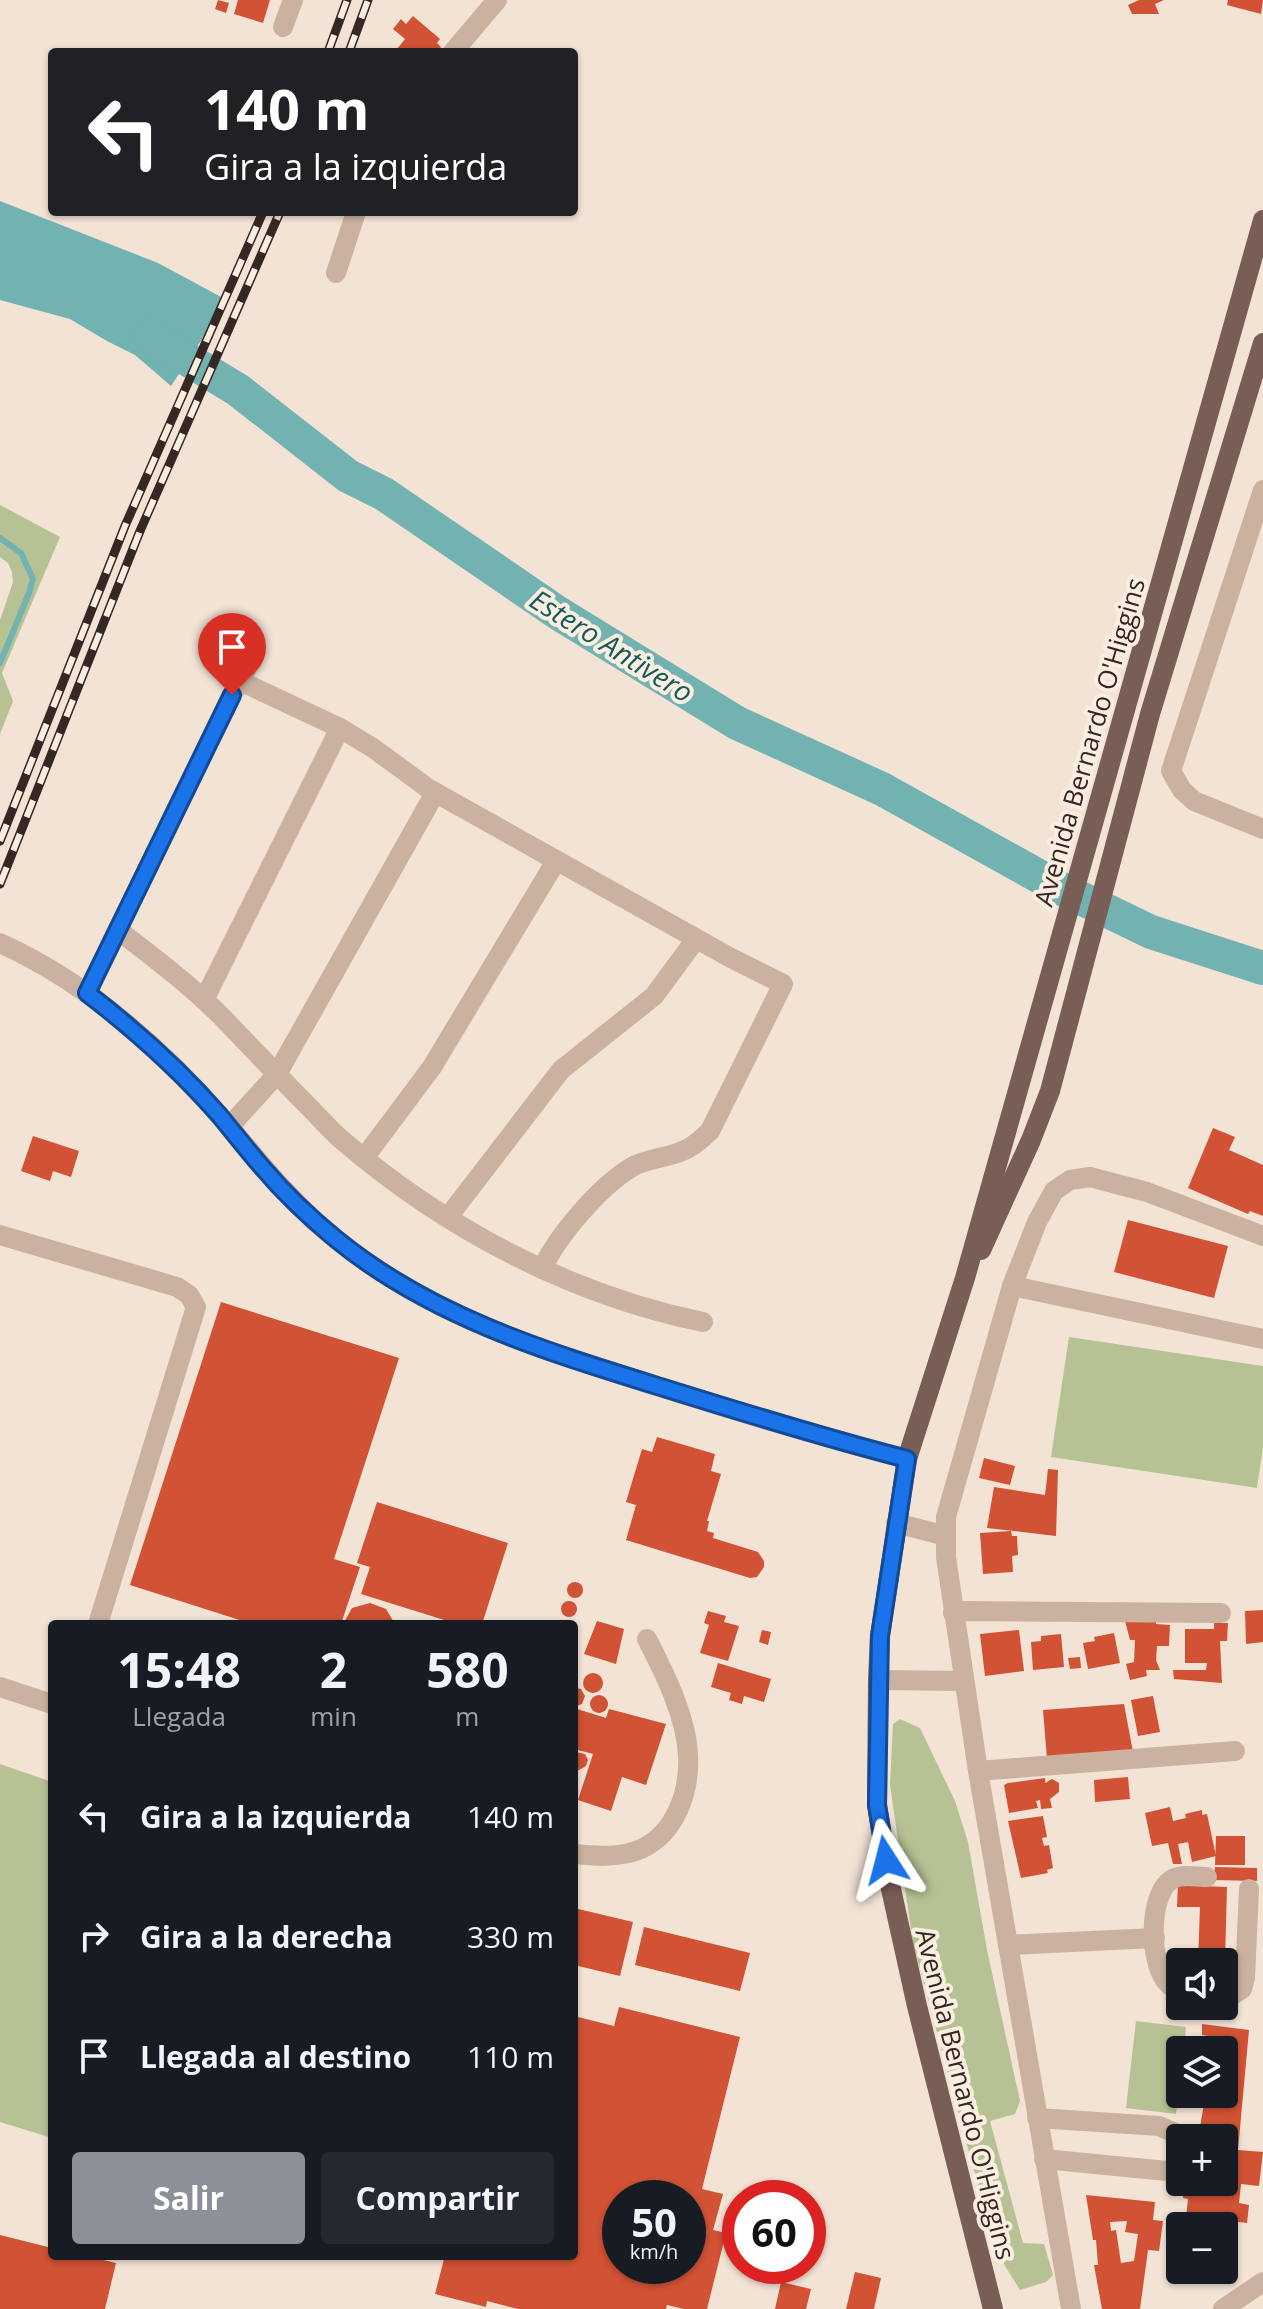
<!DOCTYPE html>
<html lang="es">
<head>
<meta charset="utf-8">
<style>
  body { margin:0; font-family:"Open Sans",sans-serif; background:#242831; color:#f1f3f6; height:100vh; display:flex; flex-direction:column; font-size:30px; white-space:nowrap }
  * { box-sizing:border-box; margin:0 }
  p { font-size:26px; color:#9ea1a6 }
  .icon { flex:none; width:44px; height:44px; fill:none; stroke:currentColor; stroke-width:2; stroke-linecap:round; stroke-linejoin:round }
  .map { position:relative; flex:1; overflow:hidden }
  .side { position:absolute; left:48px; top:1620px; width:530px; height:640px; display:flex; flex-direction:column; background:#171b24; border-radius:8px; box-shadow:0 2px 6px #0004 }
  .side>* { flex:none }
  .hud { position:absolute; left:48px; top:48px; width:530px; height:168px; border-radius:8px; box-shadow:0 2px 6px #0004; background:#202124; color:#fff; overflow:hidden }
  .buttons { position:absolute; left:1166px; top:1948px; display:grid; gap:16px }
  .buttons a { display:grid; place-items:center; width:72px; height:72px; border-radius:8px; background:#171b24; box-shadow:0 2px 6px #0004; font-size:40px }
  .speed { position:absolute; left:602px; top:2180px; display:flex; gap:16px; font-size:40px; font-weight:700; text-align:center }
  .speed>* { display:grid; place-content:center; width:104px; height:104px; border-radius:50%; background:#171b24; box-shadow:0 2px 6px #0004; line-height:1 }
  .speed small { font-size:20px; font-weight:400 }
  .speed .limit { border:12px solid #d22; background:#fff; color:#111 }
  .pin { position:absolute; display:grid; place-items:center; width:68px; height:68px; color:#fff; margin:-82px -34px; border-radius:50% 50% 50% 0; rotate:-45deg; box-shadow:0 0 8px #0007 }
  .pin .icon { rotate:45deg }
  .me { position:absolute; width:88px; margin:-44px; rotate:351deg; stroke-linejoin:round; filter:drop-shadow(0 0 6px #0008) }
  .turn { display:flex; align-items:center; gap:28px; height:168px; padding:0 24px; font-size:36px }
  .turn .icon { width:104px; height:104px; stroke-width:2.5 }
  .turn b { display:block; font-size:56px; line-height:68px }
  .eta { display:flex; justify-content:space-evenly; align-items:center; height:136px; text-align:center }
  .eta b { font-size:48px; font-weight:700; line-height:56px }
  .cta { display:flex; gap:16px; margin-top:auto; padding:16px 24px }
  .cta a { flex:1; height:92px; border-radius:8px; background:#8c9099; color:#fff; font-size:32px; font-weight:700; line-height:92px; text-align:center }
  .cta a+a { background:#242831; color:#f1f3f6 }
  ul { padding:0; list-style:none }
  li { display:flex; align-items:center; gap:24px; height:120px; padding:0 24px }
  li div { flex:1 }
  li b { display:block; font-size:30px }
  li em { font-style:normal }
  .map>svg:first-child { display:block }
  .green { fill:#b6c294 }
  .water { fill:#72b2b1 }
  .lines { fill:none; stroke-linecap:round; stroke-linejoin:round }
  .stream { stroke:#72b2b1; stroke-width:6 }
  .river { stroke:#72b2b1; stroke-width:34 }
  .building { fill:#d15235; fill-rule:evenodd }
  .minor { stroke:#cbb2a0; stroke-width:20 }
  .major { stroke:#785e54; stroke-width:20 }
  .rail-casing { stroke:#352824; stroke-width:9 }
  .rail { stroke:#faeee1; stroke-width:6; stroke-dasharray:18; stroke-linecap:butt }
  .route-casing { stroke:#114b97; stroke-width:20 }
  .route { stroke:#1a73e8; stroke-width:14 }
  .labels { text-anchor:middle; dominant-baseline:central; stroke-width:8; stroke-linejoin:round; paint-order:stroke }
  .street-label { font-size:26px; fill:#352824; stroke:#faeee1 }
  .water-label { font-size:28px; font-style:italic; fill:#175959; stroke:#faeee1 }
</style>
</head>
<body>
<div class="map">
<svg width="1263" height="2309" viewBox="0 0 1263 2309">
  <rect width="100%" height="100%" fill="#f3e3d5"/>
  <g class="green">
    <polygon points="0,505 60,537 2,673 13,701 0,734 0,620 13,582 12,572 8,563 0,557"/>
    <polygon points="1069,1337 1263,1366 1263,1447 1257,1488 1051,1457"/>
    <polygon points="900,1719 920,1728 955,1801 968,1842 987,1950 1020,2101 1015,2114 990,2121 1023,2243 1044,2244 1053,2275 1046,2282 1020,2290 1005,2266 983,2204 913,1943 890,1785 893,1724"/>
    <polygon points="0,1764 52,1782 52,2138 0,2122"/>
    <polygon points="1136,2021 1186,2027 1184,2050 1180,2050 1180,2080 1176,2114 1126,2108"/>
  </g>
  <polygon class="water" points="0,201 158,263 223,298 206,333 171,386 135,355 107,341 70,319 0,300"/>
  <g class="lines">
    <polyline class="stream" points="0,538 21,553 33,579 29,593 0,663"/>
    <polyline class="river" points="149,336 238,390 348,476 384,494 558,613 737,723 882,789 1060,888 1151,932 1263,968"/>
  </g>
  <g class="building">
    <polygon points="218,0 229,3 226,13 215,9"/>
    <polygon points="238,0 270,0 263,23 234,14"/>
    <polygon points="1139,0 1164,0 1155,4 1159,14 1132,14 1128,5"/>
    <polygon points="1228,0 1263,0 1261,14 1227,5"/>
    <polygon points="413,16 440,39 437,43 441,47 436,52 398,52 397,49 405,39 393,29 401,19 406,24"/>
    <polygon points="1213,1128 1235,1137 1229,1150 1263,1165 1263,1216 1250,1211 1248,1214 1188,1188"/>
    <polygon points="33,1136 79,1151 71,1177 53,1171 50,1181 21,1171"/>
    <polygon points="1128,1220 1228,1246 1214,1298 1114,1272"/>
    <polygon points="221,1302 399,1358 334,1559 360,1567 341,1624 252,1624 130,1585"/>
    <polygon points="657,1437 715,1454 711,1471 721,1474 707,1521 709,1521 707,1531 714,1533 713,1538 758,1552 764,1561 764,1567 757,1577 750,1578 626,1540 636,1505 626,1502 642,1449 652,1452"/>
    <polygon points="984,1458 1015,1466 1010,1485 979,1478"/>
    <polygon points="1048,1469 1058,1470 1056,1536 987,1528 994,1487 1045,1495"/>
    <polygon points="377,1502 508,1543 482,1624 457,1624 361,1594 370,1567 357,1563"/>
    <polygon points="1011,1531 1012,1536 1017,1536 1018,1555 1012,1556 1013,1572 983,1574 980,1533"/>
    <circle cx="575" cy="1590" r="8"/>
    <circle cx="569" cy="1609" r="8"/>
    <polygon points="370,1603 386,1609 395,1624 343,1624 352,1608"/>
    <polygon points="1263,1610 1263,1642 1246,1644 1245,1611"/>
    <polygon points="708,1611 726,1616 724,1622 739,1626 728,1661 700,1653 709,1625 704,1623"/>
    <polygon points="597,1621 624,1629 616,1664 584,1654"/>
    <polygon points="1125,1621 1156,1621 1156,1624 1170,1625 1169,1646 1157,1646 1156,1660 1160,1670 1146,1670 1147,1676 1130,1680 1126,1664 1134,1662 1135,1640 1130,1640"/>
    <polygon points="1214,1623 1228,1623 1227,1641 1220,1641 1222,1683 1174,1679 1173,1670 1206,1670 1207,1663 1185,1663 1185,1629 1214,1629"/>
    <polygon points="762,1630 771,1632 768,1645 759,1642"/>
    <polygon points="1019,1630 1024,1671 985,1676 980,1634"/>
    <polygon points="1114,1633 1120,1663 1088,1669 1083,1643 1095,1641 1094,1637"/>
    <polygon points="1061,1634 1064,1667 1033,1670 1031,1642 1041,1641 1041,1636"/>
    <polygon points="1080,1657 1081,1668 1070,1669 1068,1658"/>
    <polygon points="718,1663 771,1679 764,1702 744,1696 742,1704 729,1700 731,1693 711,1687"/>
    <circle cx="593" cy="1683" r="10"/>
    <polygon points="576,1688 581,1689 585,1696 582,1704 576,1706 574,1705"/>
    <circle cx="599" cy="1704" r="9"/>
    <polygon points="1153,1696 1160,1732 1138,1736 1131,1700"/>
    <polygon points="1124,1704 1133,1752 1047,1759 1043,1710"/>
    <polygon points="574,1708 606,1718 609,1709 666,1724 646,1785 622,1777 611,1811 578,1800 593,1754 574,1749"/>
    <polygon points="576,1752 585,1754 588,1760 586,1766 579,1770 574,1769 574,1753"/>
    <polygon points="1128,1777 1130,1799 1095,1802 1094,1780"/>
    <polygon points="1045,1778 1045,1783 1052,1779 1059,1783 1059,1792 1050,1799 1052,1808 1041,1809 1040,1800 1036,1801 1038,1808 1009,1813 1004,1785 1008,1783"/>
    <polygon points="1170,1807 1173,1821 1186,1818 1185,1814 1202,1810 1202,1815 1207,1814 1216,1856 1192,1862 1188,1842 1178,1844 1182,1864 1173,1864 1168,1843 1152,1846 1145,1813"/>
    <polygon points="1043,1816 1047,1837 1042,1838 1044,1846 1049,1845 1053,1868 1047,1870 1048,1873 1021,1878 1008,1821"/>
    <polygon points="1216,1836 1245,1836 1245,1865 1215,1865"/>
    <polygon points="1215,1867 1257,1868 1257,1881 1214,1880"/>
    <polygon points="1178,1885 1227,1887 1225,1962 1198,1962 1200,1907 1177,1907"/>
    <polygon points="574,1908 633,1922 620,1976 574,1965"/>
    <polygon points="644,1927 750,1953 740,1991 635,1965"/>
    <path d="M619,2007l121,30 -38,152 21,5 -10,36 13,3 -19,76h-23l-17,-4 -1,4h-148l-31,-8 -1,6 -51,-13 9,-35 -8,-3h138v-240l40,10zM620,2198h68v68h-68z"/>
    <polygon points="1202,2024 1249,2030 1238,2150 1263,2152 1259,2186 1241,2184 1239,2203 1249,2205 1247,2223 1238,2222 1236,2233 1230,2232 1229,2244 1224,2243 1224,2226 1185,2226 1188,2199 1183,2198 1185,2182 1224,2182 1224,2138 1198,2138 1204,2104 1207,2094 1224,2094 1224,2050 1213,2050 1214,2037 1202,2035"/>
    <path d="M1086,2195l69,7 -2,18 10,1 -4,30 -11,-1 -8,59h-38l-8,-44h4l-2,-25h-3zM1127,2221l-2,11 13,2 -4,27 -13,2 -5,-33 -5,1 -1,-9z"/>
    <polygon points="0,2235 52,2248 52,2256 87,2256 116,2263 105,2309 0,2309"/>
    <polygon points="808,2235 814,2236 809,2257 808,2257"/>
    <polygon points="855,2272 881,2278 874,2309 846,2309"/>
    <polygon points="781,2282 811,2289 806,2309 775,2309"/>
  </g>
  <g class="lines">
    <g class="minor">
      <polyline points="283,27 293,0"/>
      <polyline points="453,52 497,0"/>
      <polyline points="336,273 356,212"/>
      <polyline points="1263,490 1171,771 1182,790 1194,801 1263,829"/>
      <path d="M240,681l100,47 33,20 56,41 302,169 52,26 -73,147c-9,9 -18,17 -30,21 -15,6 -34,7 -48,15 -32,19 -74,68 -90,102"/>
      <path d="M118,930c35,27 71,54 102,85 30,31 59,62 89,92 11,11 22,24 34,34 103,88 228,154 360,181"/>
      <path d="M0,943c86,39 159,103 221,174 37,43 71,87 116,123 97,77 199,108 316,145 84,26 168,52 254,74"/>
      <polyline points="87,993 232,695 255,653"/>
      <polyline points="204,1000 340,728"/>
      <polyline points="229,1127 277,1074 435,793"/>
      <polyline points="364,1158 432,1067 556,861"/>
      <polyline points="448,1217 561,1070 654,996 696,939"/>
      <polyline points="0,1235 177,1287 189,1295 196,1307 98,1624"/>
      <polyline points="1012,1286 1263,1339"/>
      <polyline points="896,1523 946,1536"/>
      <polyline points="953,1613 966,1611 1221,1613"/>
      <polyline points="878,1680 964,1681"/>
      <polyline points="0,1687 52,1704"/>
      <polyline points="978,1771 1235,1751"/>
      <path d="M574,1854c21,2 47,4 67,-5 35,-16 49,-58 47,-94 -2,-39 -23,-81 -41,-116"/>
      <polyline points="1008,1945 1155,1938"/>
      <path d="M1180,1991c-6,-2 -11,-6 -15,-11 -15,-20 -17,-84 6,-100 9,-7 26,-3 36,-3"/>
      <polyline points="1224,1995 1234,1994 1242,1989 1245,1978 1249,1889"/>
      <polyline points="1037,2118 1159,2126 1175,2133 1180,2139"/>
      <polyline points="1044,2159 1177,2172"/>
      <polyline points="1071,2309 978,1771 946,1557 946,1517 1012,1286 1037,1222 1054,1191 1070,1180 1090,1177 1147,1192 1263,1236"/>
      <polyline points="1223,2309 1263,2282"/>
    </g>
    <g class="major">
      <polyline points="981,1250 1031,1140 1050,1091 1150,714 1263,343"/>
      <polyline points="993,2309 917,2006 889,1880 877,1805 878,1680 880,1636 907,1459 965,1278 1263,220"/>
    </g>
    <defs>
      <g id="rail">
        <polyline points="328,52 347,0"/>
        <polyline points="349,52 368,0"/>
        <polyline points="0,841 125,526 263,212"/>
        <polyline points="0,884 140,531 280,212"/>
      </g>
    </defs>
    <use href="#rail" class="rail-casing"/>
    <use href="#rail" class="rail"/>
  </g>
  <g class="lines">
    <defs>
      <path id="route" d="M232,695l-145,298c48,37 93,77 133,123 14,17 28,35 42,51 22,26 47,50 74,72 95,78 212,113 328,149 80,25 161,50 243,71l-27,177 -3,169 9,55"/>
    </defs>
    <use href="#route" class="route-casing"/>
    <use href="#route" class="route"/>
  </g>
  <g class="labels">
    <g class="street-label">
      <text transform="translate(1089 742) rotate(-74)">Avenida Bernardo O'Higgins</text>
      <text transform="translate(966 2094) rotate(76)">Avenida Bernardo O'Higgins</text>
    </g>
    <g class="water-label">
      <text transform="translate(612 645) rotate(32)">Estero Antivero</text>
    </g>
  </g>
</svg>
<div class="buttons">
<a><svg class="icon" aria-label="sound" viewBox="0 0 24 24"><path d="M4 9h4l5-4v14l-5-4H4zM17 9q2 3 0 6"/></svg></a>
<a><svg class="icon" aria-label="layers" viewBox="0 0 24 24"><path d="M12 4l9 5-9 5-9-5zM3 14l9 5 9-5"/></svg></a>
<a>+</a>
<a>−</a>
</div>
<div class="speed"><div>50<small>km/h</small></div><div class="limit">60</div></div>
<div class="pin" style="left:232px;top:695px;background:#d93025"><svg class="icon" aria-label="arrive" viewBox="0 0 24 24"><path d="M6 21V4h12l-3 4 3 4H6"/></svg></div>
<svg class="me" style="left:886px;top:1860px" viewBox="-20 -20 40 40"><path d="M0-17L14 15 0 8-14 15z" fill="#1a73e8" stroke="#fff" stroke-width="4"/></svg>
<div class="hud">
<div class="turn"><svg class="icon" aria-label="left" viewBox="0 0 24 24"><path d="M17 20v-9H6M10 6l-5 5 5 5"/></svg><div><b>140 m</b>Gira a la izquierda</div></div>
</div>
<section class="side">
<div class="eta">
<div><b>15:48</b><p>Llegada</p></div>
<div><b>2</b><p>min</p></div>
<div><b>580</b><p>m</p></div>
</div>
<ul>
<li><svg class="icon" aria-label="left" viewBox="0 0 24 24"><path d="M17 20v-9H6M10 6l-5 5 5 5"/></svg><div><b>Gira a la izquierda</b></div><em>140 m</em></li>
<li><svg class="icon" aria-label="right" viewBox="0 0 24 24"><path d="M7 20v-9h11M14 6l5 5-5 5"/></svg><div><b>Gira a la derecha</b></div><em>330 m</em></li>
<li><svg class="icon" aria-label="arrive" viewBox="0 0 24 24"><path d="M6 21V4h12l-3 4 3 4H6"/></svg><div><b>Llegada al destino</b></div><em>110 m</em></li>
</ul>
<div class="cta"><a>Salir</a><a>Compartir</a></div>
</section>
</div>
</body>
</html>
